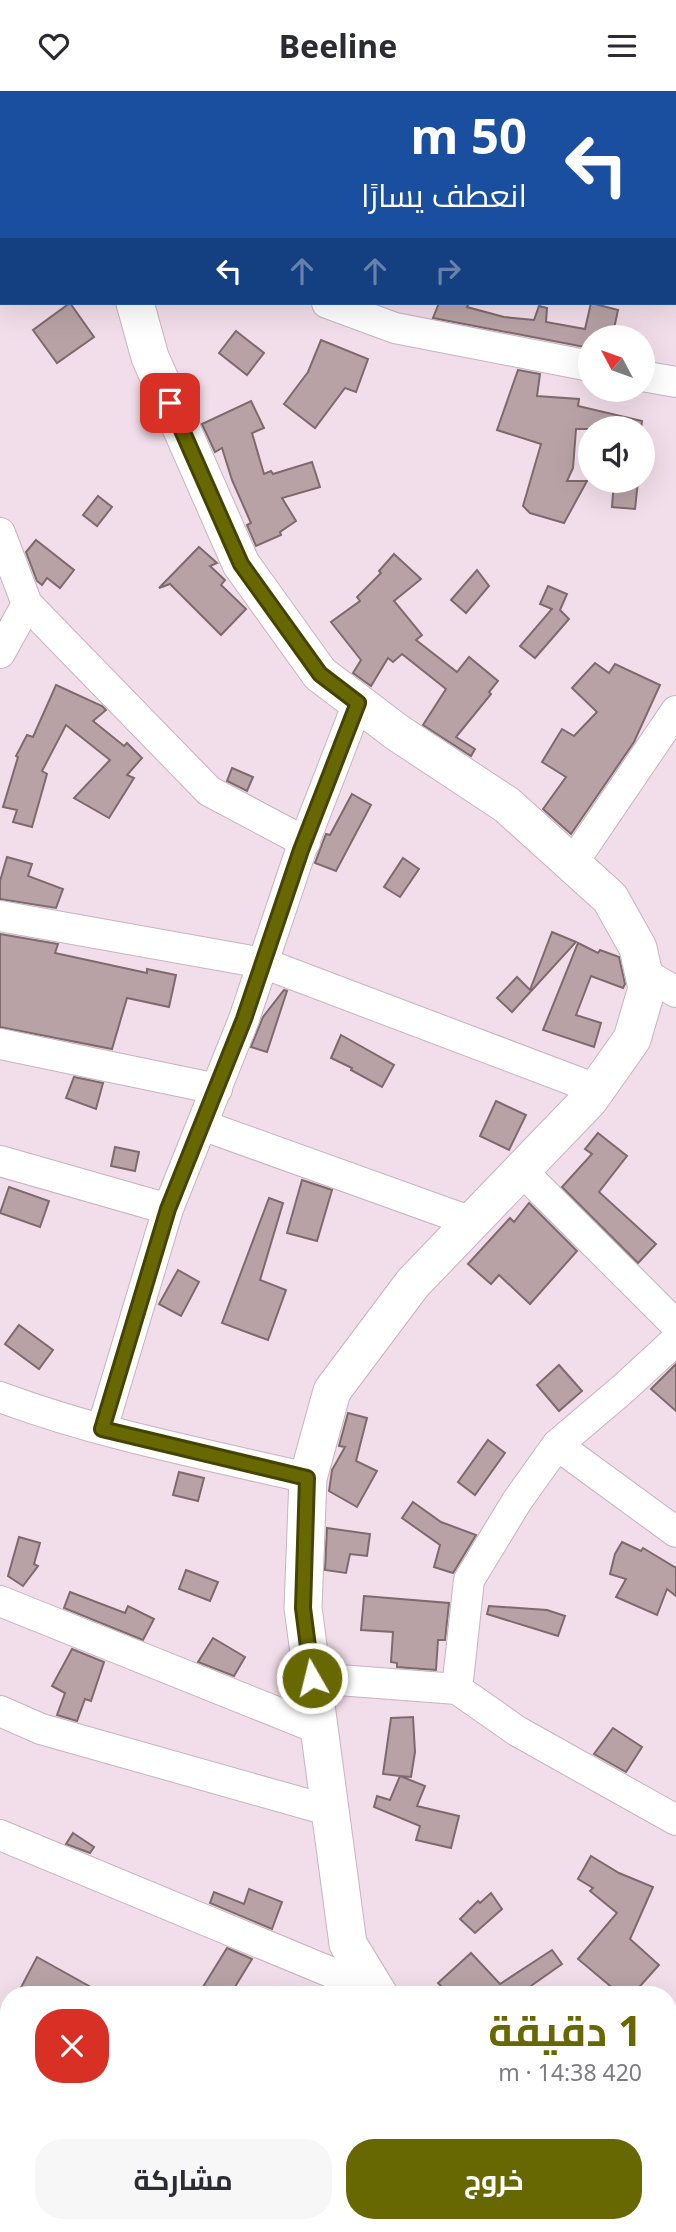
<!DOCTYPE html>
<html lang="ar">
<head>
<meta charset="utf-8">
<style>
  body { margin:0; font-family:"Noto Sans",Cairo,sans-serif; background:#f7f7f7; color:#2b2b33; direction:rtl; height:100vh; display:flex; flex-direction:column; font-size:26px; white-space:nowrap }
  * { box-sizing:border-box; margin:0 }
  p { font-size:23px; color:#7c7c81 }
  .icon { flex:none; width:38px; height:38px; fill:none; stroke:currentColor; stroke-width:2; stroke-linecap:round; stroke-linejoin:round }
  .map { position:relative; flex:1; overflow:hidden; direction:ltr }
  .details { position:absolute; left:0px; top:1895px; width:677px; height:247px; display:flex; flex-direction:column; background:#fff; border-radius:28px 28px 0 0; box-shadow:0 7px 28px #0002; direction:rtl }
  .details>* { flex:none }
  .banner { position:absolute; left:0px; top:0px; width:677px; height:214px; box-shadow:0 7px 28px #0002; direction:rtl; background:#1a4fa0; color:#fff; overflow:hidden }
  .needle { width:46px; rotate:311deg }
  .tools { position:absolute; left:578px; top:234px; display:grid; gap:14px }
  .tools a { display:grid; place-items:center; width:77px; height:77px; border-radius:50%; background:#fff; box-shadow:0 7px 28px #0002; font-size:35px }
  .pin { position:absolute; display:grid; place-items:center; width:60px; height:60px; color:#fff; margin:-30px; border-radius:14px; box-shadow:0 4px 10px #0006 }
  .me { position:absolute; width:77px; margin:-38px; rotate:352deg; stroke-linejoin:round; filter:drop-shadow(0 0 5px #0008) }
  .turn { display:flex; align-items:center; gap:24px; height:147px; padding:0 35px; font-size:32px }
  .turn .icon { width:91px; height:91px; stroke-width:2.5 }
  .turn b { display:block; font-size:49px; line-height:60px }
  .lanes { display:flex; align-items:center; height:66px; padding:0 35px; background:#0003; justify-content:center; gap:35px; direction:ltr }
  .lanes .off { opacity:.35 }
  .round { display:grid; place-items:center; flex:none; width:74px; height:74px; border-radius:28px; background:#f7f7f7 }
  .head { display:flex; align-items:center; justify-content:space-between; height:119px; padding:0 35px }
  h1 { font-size:42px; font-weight:700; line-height:52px; color:#686802 }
  .cta { display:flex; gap:14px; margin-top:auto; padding:14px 35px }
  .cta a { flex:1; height:80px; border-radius:28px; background:#686802; color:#fff; font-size:28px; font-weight:700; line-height:80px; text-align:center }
  .cta a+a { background:#f7f7f7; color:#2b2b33 }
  header { display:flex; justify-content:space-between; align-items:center; height:91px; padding:0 35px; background:#fff; font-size:32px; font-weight:700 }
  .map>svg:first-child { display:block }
  .building { fill:#b8a2a5; stroke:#7e6a6d; stroke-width:2 }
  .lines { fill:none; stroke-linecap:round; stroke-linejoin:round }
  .minor-casing { stroke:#c6b3bf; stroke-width:32 }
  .tertiary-casing { stroke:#c6b3bf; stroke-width:39 }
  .minor { stroke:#fff; stroke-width:30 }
  .tertiary { stroke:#fff; stroke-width:37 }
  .route-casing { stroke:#444401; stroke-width:18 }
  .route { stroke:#686802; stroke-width:12 }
</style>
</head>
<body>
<header><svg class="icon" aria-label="menu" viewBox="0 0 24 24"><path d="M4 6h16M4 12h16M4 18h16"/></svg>Beeline<svg class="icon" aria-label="heart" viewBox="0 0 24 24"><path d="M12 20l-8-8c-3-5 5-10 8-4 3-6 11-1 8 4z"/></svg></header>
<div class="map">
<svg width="676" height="2141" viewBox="0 0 676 2141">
  <rect width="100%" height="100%" fill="#f2deea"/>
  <g class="building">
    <polygon points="70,212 94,246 57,272 33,239"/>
    <polygon points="439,212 469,212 467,216 504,226 534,229 539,215 547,217 546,231 585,238 591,212 618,219 612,247 590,247 590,257 433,227"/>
    <polygon points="236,240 264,262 247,284 219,262"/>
    <polygon points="321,249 368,268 356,301 345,297 315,337 284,313 308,281"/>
    <polygon points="518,279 540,283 537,305 579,308 578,315 642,330 641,338 576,338 573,377 567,390 587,390 564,432 530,422 523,415 541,353 497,339"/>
    <polygon points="251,310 264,337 252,342 264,383 271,380 273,383 312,371 320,396 282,407 296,430 280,441 281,444 256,455 247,434 251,432 232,389 222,357 215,361 202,333"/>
    <polygon points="614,390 638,390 635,418 612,416"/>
    <polygon points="98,405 112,416 97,435 83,424"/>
    <polygon points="36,449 74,479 60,497 47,487 42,494 37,490 26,461"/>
    <polygon points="199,456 217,472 210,475 225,489 221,494 246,518 221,544 170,493 159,497"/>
    <polygon points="394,463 421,488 394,510 422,544 416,549 457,581 469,566 498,590 489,601 491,603 456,646 475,658 471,665 423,634 446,598 402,563 393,571 388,567 371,595 353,582 361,569 331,531 360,510 357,506 381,482 379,480"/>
    <polygon points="477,479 489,495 466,522 451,509"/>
    <polygon points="548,495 567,503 560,519 569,528 535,567 520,555 552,518 540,513"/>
    <polygon points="595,572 609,582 615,573 660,594 634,651 571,743 543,718 566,686 542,671 562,638 574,645 597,621 572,597"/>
    <polygon points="56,594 102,615 106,619 93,630 124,655 127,652 142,667 127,684 134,687 109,727 74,707 110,669 66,634 42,680 47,683 32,736 13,731 17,719 3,716 18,666 16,665 27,644 33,646"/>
    <polygon points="232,677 253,686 247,700 227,690"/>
    <polygon points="352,703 371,714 336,780 315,772 326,743 330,744"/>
    <polygon points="7,766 32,773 28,785 63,798 56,817 0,808 0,790"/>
    <polygon points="403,767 419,778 400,806 384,796"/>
    <polygon points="552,841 576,851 512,921 497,907 517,886 530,899"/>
    <polygon points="0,843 58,853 55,862 147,882 147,878 176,884 169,916 127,907 112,958 0,936"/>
    <polygon points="578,852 598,862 600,859 619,866 625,893 623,897 591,885 576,924 601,932 594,956 543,939"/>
    <polygon points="284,899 287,900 267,961 251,956 263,926"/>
    <polygon points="341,944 394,974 382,996 351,979 352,977 331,967"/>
    <polygon points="74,986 103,992 96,1018 66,1007"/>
    <polygon points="496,1010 526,1024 509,1059 480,1045"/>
    <polygon points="598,1042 627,1065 599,1101 656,1153 638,1172 562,1096 592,1063 585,1058"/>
    <polygon points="115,1056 139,1061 135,1080 111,1075"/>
    <polygon points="302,1089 332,1099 317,1150 287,1142"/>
    <polygon points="9,1096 49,1110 40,1136 0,1122"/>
    <polygon points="269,1107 283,1112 260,1189 286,1199 268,1249 222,1232"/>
    <polygon points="529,1112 577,1160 530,1213 499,1184 491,1193 468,1173 510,1127 514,1131"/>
    <polygon points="178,1179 199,1191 181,1225 159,1213"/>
    <polygon points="19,1234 53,1259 39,1278 5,1253"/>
    <polygon points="676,1273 676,1320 651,1298"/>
    <polygon points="559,1274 582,1300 559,1320 537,1294"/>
    <polygon points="348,1322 367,1327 356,1370 377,1380 357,1416 329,1400 332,1379 345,1356 339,1355"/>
    <polygon points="488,1349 505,1362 475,1404 458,1391"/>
    <polygon points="179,1381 204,1387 198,1410 173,1404"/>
    <polygon points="413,1411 441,1431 476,1444 453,1482 434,1476 440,1454 402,1427"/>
    <polygon points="327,1437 370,1443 367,1465 350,1463 346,1482 325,1479"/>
    <polygon points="19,1446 40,1452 34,1473 38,1475 23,1495 8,1485"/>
    <polygon points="622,1451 641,1460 643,1457 676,1477 676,1505 667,1498 657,1524 616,1506 626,1488 610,1483 615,1463"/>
    <polygon points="186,1479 218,1491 210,1510 179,1498"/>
    <polygon points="70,1501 125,1522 128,1515 154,1528 143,1549 64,1517"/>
    <polygon points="364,1505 449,1512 445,1549 438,1549 436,1579 397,1576 397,1572 391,1571 393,1541 361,1539"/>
    <polygon points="489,1515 547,1519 565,1525 558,1545 487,1523"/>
    <polygon points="213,1547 245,1566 234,1585 198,1571"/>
    <polygon points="72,1558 104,1571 91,1610 85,1608 77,1630 57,1624 65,1602 52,1595"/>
    <polygon points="413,1626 415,1661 411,1686 400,1685 425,1695 417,1715 459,1725 451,1757 416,1749 420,1735 374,1716 377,1705 390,1709 400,1685 383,1683 391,1627"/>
    <polygon points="613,1637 642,1656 626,1681 594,1663"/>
    <polygon points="73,1742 94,1756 90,1762 66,1753"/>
    <polygon points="591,1765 619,1782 653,1796 630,1848 659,1874 632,1904 621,1904 578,1868 617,1822 590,1800 593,1797 578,1788"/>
    <polygon points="249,1798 282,1811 272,1838 210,1812 214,1801 244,1813"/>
    <polygon points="491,1802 502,1818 475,1842 460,1828 478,1810 480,1812"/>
    <polygon points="227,1857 252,1868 230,1904 198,1904"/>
    <polygon points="552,1859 562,1873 518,1904 450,1904 438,1892 471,1862 500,1893"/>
    <polygon points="37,1866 105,1904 17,1904"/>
  </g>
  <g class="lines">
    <defs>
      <g id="minor">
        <polyline points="343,0 346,2"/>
        <polyline points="327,212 395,237 590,275"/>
        <polyline points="642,285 676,291"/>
        <polyline points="0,442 27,513 209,700 305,751"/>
        <polyline points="0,562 27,513"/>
        <polyline points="572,773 676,620"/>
        <polyline points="0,825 263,872 596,998"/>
        <polyline points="644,882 676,901"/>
        <polyline points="0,953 217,998"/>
        <polyline points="202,1034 472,1131"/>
        <polyline points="0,1070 168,1118"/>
        <polyline points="521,1079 676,1234"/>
        <path d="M0,1306c99,37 204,57 308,81"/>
        <polyline points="102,1338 168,1118 244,928 301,759 358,612"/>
        <polyline points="557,1354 676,1441"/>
        <polyline points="0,1510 319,1638"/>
        <polyline points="312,1587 457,1598 517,1640 676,1729"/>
        <polyline points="457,1598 469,1489 517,1410 557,1354 624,1297 676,1249"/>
        <polyline points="0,1620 41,1638 331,1720"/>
        <polyline points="0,1744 376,1900"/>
        <polyline points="0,1949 9,1954"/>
        <polyline points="668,2068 676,2062"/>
        <polyline points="374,2133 390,2141"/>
      </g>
      <g id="tertiary">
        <polyline points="54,0 54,2"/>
        <polyline points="135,212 150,266 241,473 320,583 398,642 507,714 610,807 638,857 647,897 632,948 589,1009 413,1192 332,1300 308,1387 303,1517 348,1853 379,1904"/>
        <polyline points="516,2133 518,2141"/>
      </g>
    </defs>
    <use href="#minor" class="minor-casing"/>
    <use href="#tertiary" class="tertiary-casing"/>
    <use href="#minor" class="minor"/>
    <use href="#tertiary" class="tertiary"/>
  </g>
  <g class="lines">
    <defs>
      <polyline id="route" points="170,312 241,473 320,583 358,612 301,759 244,928 168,1118 102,1338 307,1387 303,1517 312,1587"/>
    </defs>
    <use href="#route" class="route-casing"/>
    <use href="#route" class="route"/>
  </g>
</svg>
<div class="tools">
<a><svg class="needle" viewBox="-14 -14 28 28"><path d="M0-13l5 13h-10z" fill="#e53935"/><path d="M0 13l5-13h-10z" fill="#7c7c81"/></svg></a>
<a><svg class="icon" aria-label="sound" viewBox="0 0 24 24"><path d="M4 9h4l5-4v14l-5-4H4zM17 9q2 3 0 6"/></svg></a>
</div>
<div class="pin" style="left:170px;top:312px;background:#d93025"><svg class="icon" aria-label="arrive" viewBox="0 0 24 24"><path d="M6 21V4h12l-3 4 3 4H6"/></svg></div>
<svg class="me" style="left:312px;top:1587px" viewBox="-20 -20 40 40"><circle r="17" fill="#686802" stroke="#fff" stroke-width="3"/><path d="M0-11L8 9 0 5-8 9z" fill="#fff"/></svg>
<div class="banner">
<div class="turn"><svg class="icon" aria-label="left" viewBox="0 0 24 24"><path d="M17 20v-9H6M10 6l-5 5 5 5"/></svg><div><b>50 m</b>انعطف يسارًا</div></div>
<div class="lanes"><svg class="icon" aria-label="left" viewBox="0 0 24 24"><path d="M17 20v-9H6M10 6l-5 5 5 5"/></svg><svg class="icon off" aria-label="ahead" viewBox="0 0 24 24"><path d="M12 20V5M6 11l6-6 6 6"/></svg><svg class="icon off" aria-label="ahead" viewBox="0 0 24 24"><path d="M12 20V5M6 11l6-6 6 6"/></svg><svg class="icon off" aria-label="right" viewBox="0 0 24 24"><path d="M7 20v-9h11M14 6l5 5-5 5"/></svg></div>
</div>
<section class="details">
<div class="head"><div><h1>1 دقيقة</h1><p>420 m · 14:38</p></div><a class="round" style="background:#d93025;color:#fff"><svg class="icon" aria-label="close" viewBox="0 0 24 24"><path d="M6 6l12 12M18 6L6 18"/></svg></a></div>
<div class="cta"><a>خروج</a><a>مشاركة</a></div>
</section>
</div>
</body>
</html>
